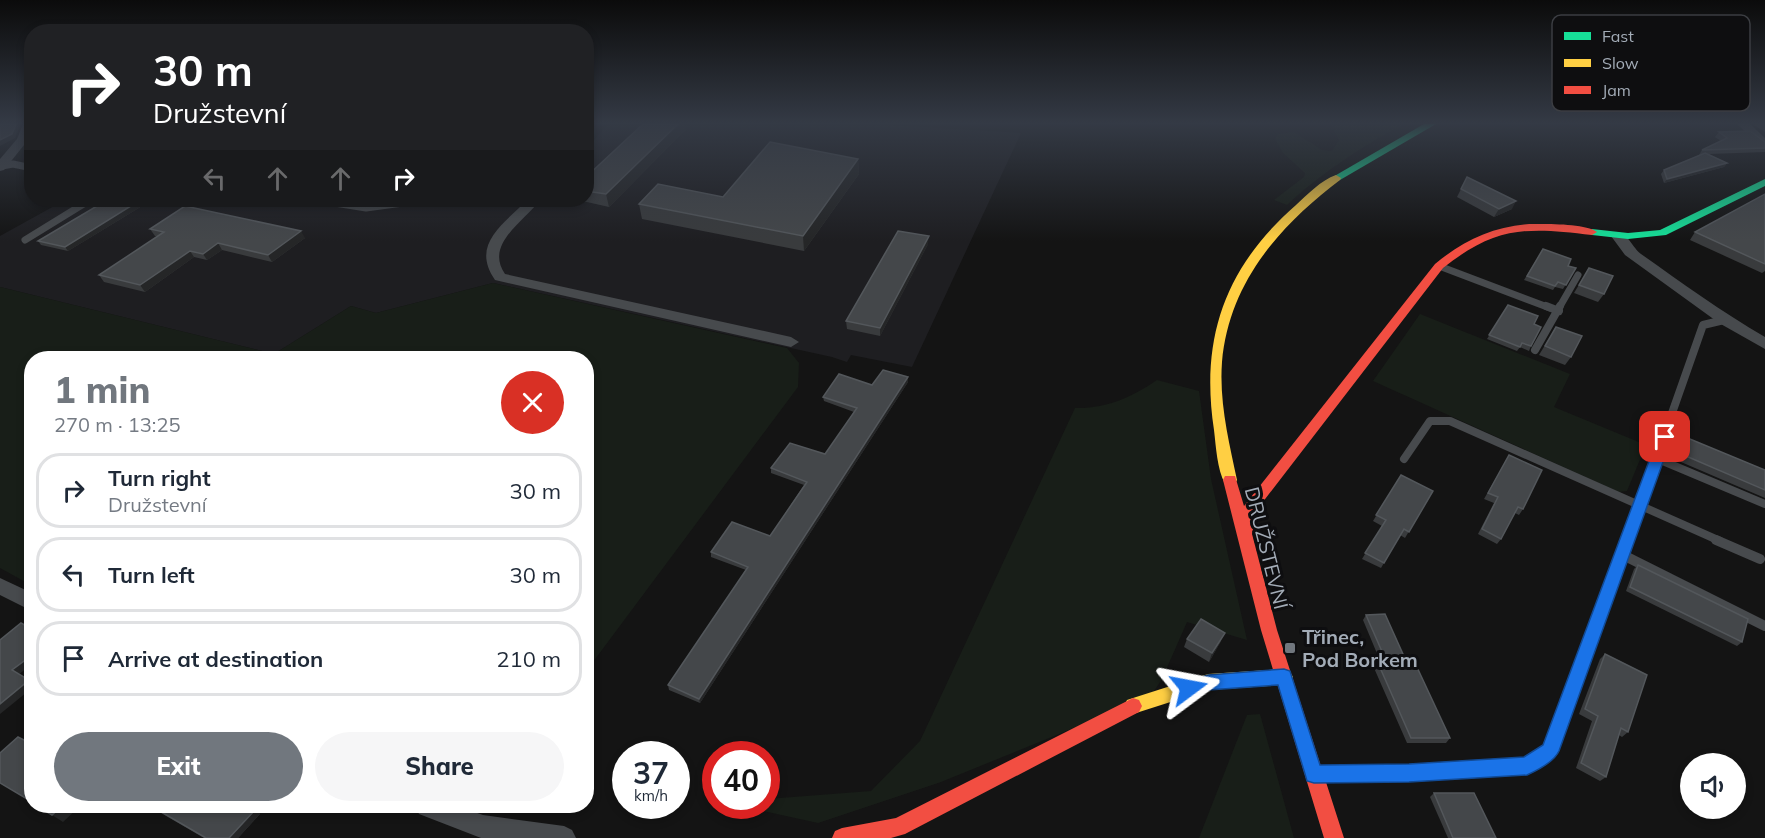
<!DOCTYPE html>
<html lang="en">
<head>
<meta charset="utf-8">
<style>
  body { margin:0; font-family:Mulish,sans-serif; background:#f6f6f7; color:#1f2937; height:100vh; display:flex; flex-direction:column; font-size:22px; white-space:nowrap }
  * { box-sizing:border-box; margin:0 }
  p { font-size:20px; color:#747a83 }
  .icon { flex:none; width:33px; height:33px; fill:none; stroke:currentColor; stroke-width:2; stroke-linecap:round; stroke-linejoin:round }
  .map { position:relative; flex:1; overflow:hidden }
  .details { position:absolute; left:24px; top:351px; width:570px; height:462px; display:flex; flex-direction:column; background:#fff; border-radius:24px; box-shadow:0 3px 9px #0003 }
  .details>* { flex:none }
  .guide { position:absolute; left:24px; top:24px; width:570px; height:183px; border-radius:24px; box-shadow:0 3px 9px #0003; background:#202124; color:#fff; overflow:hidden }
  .controls { position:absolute; left:1680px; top:753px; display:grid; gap:12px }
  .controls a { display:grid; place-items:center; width:66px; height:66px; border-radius:50%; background:#fff; box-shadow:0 3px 9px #0003; font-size:30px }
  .speed { position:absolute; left:612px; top:741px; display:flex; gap:12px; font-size:30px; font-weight:700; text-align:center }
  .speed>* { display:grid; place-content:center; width:78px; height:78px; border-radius:50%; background:#fff; box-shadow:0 3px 9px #0003; line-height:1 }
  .speed small { font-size:15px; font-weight:400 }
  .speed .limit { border:9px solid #d22; background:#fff; color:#111 }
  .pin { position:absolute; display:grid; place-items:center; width:51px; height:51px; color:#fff; margin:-26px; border-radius:12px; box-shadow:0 3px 9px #0006 }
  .me { position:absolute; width:66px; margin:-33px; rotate:77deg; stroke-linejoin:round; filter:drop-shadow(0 0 4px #0008) }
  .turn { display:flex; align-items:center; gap:21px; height:126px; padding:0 30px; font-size:27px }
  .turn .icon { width:78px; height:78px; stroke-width:2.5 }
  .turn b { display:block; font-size:42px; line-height:51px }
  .lanes { display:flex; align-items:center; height:57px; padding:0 30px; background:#0003; justify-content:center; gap:30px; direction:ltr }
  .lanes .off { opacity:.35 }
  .round { display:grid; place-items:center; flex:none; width:63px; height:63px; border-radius:32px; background:#f6f6f7 }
  .summary { display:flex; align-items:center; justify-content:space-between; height:102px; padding:0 30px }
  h1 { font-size:36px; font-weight:800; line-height:45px; color:#71777e }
  .primary-button { display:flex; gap:12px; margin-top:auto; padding:12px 30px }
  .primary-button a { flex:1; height:69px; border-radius:36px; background:#71777e; color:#fff; font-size:24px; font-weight:800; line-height:69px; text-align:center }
  .primary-button a+a { background:#f6f6f7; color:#1f2937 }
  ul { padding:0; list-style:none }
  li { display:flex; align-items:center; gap:18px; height:75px; margin:0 12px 9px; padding:0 18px; border:3px solid #e0e1e3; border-radius:24px }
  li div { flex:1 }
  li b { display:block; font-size:22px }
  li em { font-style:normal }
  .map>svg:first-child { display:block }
  .built { fill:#1e1e21 }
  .green { fill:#181e18 }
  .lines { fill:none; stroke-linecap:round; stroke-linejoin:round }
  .lane-far2 { stroke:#474a4d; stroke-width:7 }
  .lane-far1 { stroke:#474a4d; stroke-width:8 }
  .lane { stroke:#474a4d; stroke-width:10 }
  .street { fill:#474a4d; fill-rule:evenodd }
  .fast { fill:#16e098; fill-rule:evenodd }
  .slow { fill:#ffcf43; fill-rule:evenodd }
  .jam { fill:#f24e42; fill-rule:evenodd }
  .wall { fill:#393b3d }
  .shaded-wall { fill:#252627 }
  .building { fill:#44474a; stroke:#53575b; stroke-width:1.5 }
  .route { fill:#1a73e8; stroke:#114b97; stroke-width:1.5 }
  .poi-dot { fill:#71777e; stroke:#0e0e10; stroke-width:2 }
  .labels { text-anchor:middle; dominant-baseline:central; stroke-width:6; stroke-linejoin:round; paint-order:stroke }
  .near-street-label { font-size:20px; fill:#a3acb7; stroke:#0e0e10 }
  .near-poi-label { font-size:20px; font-weight:bold; fill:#a3acb7; stroke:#0e0e10; text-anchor:start }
  .key { fill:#0e0e10; stroke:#3b3d42; stroke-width:1.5 }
  .key-label { font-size:16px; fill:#a3acb7 }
</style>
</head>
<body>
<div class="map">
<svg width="1765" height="838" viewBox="0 0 1765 838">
  <rect width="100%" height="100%" fill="#141414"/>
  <polygon class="built" points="608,124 872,124 1021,133 912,367 851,355 847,362 832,357 493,283 376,313 351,306 274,354 0,287 0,236 65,200 586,200 587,148"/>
  <g class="green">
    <path d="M1331,124h74c-36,17 -89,53 -118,81l-13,-5 30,-23 1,-4 -22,-20 -8,-14 3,-5 16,-2 28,18 10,1 7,-11z"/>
    <polygon points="493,283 787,348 799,363 798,387 587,670 586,358 32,358 31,585 0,568 0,287 274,354 351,306 376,313"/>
    <polygon points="1420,314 1570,374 1554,407 1646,445 1627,491 1619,492 1373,381"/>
    <path d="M1157,380l42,11 12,88 36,161 -60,-18 -25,57 -12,18 -209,85 -123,41 -77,-17h25l1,-7 104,-8 49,-50 155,-333c31,1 57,-11 82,-28z"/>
    <polygon points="1260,714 1294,838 1199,838 1247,715"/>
  </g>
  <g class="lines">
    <g class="lane-far2">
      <polyline points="2,166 13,164 32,168"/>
      <polyline points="316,200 366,208 425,200"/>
      <polyline points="25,240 90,200"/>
      <polyline points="1439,266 1550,308"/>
      <polyline points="1559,308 1578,275"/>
    </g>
    <g class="lane-far1">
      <polyline points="1546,306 1559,311"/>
      <polyline points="1535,350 1560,306"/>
      <polyline points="1404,459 1430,421 1450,421 1720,541"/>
      <polyline points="1658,459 1765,504"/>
      <polyline points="1627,541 1703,325 1724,320"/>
    </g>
    <g class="lane">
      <polyline points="1716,540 1760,559"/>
      <polyline points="1623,555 1765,626"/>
      <polyline points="1317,774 1409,773 1527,766 1550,751 1628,540"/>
    </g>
    <g class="street">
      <polygon points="23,124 32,124 28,140 4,170 0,171 0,159 17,139"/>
      <polygon points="1737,124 1750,124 1765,138 1765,148 1761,146"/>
      <path d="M527,200h13c-15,21 -56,44 -35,74l286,63 8,5 -8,5 -296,-67c-25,-36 9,-56 32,-80z"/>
      <path d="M1618,232c10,2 15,16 23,22 41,29 81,58 124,83v12l-46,-26 -94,-68 -14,-19z"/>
      <polygon points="0,578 32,593 32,611 0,595"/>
      <polygon points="415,806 457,806 483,815 564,826 572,830 576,838 481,838 419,814"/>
    </g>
    <g class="fast">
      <polygon points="1424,124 1436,124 1340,180 1336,181 1331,178"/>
      <polygon points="1765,179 1765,186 1666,235 1628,239 1592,235 1587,232 1592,229 1628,233 1660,230"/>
    </g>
    <g class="slow">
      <path d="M1336,175l5,3 -1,2c-61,46 -111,103 -118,182 -3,40 7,80 15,118l-2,4h-10c-8,-15 -9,-37 -11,-54 -14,-92 11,-163 82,-225 11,-10 25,-25 40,-30z"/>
      <polygon points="1284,669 1290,672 1293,677 1290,682 1284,685 1208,690 1133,714 1127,712 1124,706 1127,700 1133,698 1208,674"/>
    </g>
    <g class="jam">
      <path d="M1529,224c16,0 56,-1 68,8l-5,3c-65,-8 -96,-9 -149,33l-184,239 -7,27 25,96 67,208h-20l-63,-208 -38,-150 2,-4h10l9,30 191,-242c29,-24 57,-37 94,-40z"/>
      <polygon points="1133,698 1139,700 1142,706 1139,712 905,834 891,838 832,838 835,831 842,828 896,818"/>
    </g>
  </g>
  <g class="wall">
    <polygon points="1755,124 1765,124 1765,132 1754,125"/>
    <polygon points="686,129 609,207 578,200 586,200 586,177"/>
    <polygon points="1719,132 1765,142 1765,152 1709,154 1727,163 1724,167 1664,183 1661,174 1664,170 1699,155 1702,150 1721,141 1715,137"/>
    <polygon points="858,159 859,174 804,251 642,219 639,204 723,197"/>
    <polygon points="1467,177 1512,209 1494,217 1457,197"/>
    <polygon points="1765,194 1765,271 1762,273 1690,240 1695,232"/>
    <polygon points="139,201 142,206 68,251 41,245 38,241"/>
    <polygon points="150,229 305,238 272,262 222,250 207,260 194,257 145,292 104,282 99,275 158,236 155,236"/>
    <polygon points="928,244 880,336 847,329 846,321"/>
    <polygon points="1543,249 1568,266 1576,268 1563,289 1555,287 1553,290 1524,280"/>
    <polygon points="1589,268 1604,294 1598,302 1574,293"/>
    <polygon points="1508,305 1534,324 1531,346 1529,351 1520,347 1517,351 1487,339"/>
    <polygon points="1556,327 1571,357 1565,365 1539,355"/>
    <polygon points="908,377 908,382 700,703 669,690 668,685 746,570 711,557 711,552 770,536 804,485 771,473 771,468 825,454 854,412 824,401 823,397"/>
    <polygon points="1685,437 1765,470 1765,498 1674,459 1680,442"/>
    <polygon points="1509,455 1523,509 1519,515 1515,513 1501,539 1497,544 1478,534 1494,503 1484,499"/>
    <polygon points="1401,475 1433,491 1405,538 1400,535 1381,568 1362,559 1382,526 1373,521"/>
    <polygon points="1638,565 1742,642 1737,646 1626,591 1634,569"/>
    <polygon points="1366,615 1407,663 1450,738 1446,743 1407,743 1374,668 1378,663 1381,663 1363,620"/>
    <polygon points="1187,639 1221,641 1209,662 1184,647"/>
    <polygon points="1605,654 1628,732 1622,737 1619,735 1606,777 1600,781 1576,768 1592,721 1579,714 1600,659"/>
    <polygon points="1434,793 1496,838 1448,838 1430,797"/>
    <polygon points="149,806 248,806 255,810 260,814 238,838 204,838"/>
  </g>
  <g class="shaded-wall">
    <polygon points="16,124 19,124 20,126 15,138 0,146 0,140"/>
    <polygon points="678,124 685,124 686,129 609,207 606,194"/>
    <polygon points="858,159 859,174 804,251 803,236"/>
    <polygon points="1727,163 1724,167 1664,183 1667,179"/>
    <polygon points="139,201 142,206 68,251 65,247"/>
    <polygon points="1516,201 1512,209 1494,217 1499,209"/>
    <polygon points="301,231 305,238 272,262 268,255"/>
    <polygon points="929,236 928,244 880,336 880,328"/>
    <polygon points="218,243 222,250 207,260 203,254"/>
    <polygon points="190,251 194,257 145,292 140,285"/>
    <polygon points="908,377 908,382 700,703 699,699"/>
    <polygon points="1225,633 1221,641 1209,662 1212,653"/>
    <polygon points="32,655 32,664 18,675 12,670"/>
    <polygon points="29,680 32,682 32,688 0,714 0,704"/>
    <polygon points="62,806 80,806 63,822 52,815"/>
    <polygon points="255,810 260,814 238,838 229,838"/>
  </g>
  <g class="building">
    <polygon points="0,124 16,124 12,134 0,140"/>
    <polygon points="643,124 678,124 606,194 586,191 586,177"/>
    <polygon points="1750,131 1765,142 1765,148 1702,150 1727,138 1719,132"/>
    <polygon points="770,142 858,159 803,236 639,204 658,184 723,197"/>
    <polygon points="1705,153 1727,163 1667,179 1664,170"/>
    <polygon points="1467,177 1516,201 1499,209 1461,189"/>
    <polygon points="1765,194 1765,264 1695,232"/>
    <polygon points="107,200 131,200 139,201 65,247 38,241"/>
    <polygon points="185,206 301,231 268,255 218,243 203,254 190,251 140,285 99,275 164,232 150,229"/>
    <polygon points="898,231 929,236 880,328 846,321"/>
    <polygon points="1543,249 1571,259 1568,266 1576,268 1566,285 1558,282 1555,286 1527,276"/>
    <polygon points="1589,268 1613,276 1604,294 1579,285"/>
    <polygon points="1508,305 1538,316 1534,324 1541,327 1531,346 1522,343 1520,347 1489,335"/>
    <polygon points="1556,327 1582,336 1571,357 1545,346"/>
    <polygon points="883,370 908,377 699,699 668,685 748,567 711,552 732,522 770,536 807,482 771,468 790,443 825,454 857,408 823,397 839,374 872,385"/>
    <polygon points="1685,437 1765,470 1765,490 1679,453"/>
    <polygon points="1509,455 1542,470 1523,509 1518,507 1501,539 1482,529 1498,497 1488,493"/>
    <polygon points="1401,475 1433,491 1409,532 1404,529 1384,563 1365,553 1386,520 1376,515"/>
    <polygon points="1638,565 1748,619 1742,642 1630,587"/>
    <polygon points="1385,614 1407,663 1415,663 1450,738 1411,738 1378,663 1387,663 1366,615"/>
    <polygon points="1201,619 1225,633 1212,653 1187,639"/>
    <polygon points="21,623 32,629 32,655 12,670 29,680 0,704 0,640"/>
    <polygon points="1605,654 1647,675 1628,732 1621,728 1606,777 1581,763 1598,716 1585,709"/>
    <polygon points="18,737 32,744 32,802 0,783 0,753"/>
    <polygon points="1434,793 1474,793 1496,838 1453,838"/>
    <polygon points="37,806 62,806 52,815"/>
    <polygon points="151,806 248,806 255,810 229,838 206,838"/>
  </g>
  <linearGradient id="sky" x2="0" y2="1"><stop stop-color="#0b0b0b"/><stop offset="0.51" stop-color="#343a45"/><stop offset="1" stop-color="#343a45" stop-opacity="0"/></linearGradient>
  <rect width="1765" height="241" fill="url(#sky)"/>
  <path class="route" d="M1665,432l7,5 -113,314c-5,11 -21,19 -32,24l-118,7 -95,1 -7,-2 -2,-7 -27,-89 -70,5 -19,6 -6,-2 -3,-6 3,-5 25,-8 76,-6 6,2 30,94 89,-1 115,-7 19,-12 115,-308z"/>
  <rect class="poi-dot" x="1284" y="642" width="12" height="12" rx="3"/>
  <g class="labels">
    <g class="near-street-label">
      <text transform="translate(1267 548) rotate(76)">DRUŽSTEVNÍ</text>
    </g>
    <g class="near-poi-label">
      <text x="1302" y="636">Třinec,<tspan x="1302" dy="23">Pod Borkem</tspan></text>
    </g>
  </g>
  <rect x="1552" y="15" width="198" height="96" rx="9" class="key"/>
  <rect x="1564" y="32" width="27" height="8" fill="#16e098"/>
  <rect x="1564" y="59" width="27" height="8" fill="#ffcf43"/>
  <rect x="1564" y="86" width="27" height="8" fill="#f24e42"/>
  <g class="key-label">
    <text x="1602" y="42">Fast</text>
    <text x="1602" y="69">Slow</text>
    <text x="1602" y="96">Jam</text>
  </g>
</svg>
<div class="controls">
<a><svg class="icon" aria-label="sound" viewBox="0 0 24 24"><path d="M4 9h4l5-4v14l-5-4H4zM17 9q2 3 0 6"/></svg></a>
</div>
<div class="speed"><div>37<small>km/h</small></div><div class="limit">40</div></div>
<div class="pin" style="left:1665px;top:437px;background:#d93025"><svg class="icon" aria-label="arrive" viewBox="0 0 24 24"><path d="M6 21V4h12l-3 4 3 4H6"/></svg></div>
<svg class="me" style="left:1189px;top:688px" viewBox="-20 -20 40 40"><path d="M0-17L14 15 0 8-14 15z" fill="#1a73e8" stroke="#fff" stroke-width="4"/></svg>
<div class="guide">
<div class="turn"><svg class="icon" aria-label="right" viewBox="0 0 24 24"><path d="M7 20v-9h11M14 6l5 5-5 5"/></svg><div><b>30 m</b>Družstevní</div></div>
<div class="lanes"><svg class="icon off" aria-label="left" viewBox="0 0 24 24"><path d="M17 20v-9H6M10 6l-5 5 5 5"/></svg><svg class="icon off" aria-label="ahead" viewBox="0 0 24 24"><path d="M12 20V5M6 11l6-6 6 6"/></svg><svg class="icon off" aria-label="ahead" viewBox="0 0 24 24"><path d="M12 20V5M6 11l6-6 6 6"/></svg><svg class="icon" aria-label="right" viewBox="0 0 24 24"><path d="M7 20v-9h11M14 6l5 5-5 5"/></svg></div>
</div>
<section class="details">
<div class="summary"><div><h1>1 min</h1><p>270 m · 13:25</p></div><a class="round" style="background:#d93025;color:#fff"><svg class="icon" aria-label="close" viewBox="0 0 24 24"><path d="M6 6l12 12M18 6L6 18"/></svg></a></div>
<ul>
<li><svg class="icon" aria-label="right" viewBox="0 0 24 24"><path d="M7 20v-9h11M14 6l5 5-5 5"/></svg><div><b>Turn right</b><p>Družstevní</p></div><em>30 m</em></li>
<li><svg class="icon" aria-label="left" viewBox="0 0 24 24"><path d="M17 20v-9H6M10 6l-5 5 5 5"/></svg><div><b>Turn left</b></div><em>30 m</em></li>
<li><svg class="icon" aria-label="arrive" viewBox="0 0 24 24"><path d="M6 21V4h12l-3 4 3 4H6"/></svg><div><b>Arrive at destination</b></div><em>210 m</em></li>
</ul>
<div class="primary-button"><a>Exit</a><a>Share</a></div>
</section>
</div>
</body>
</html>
